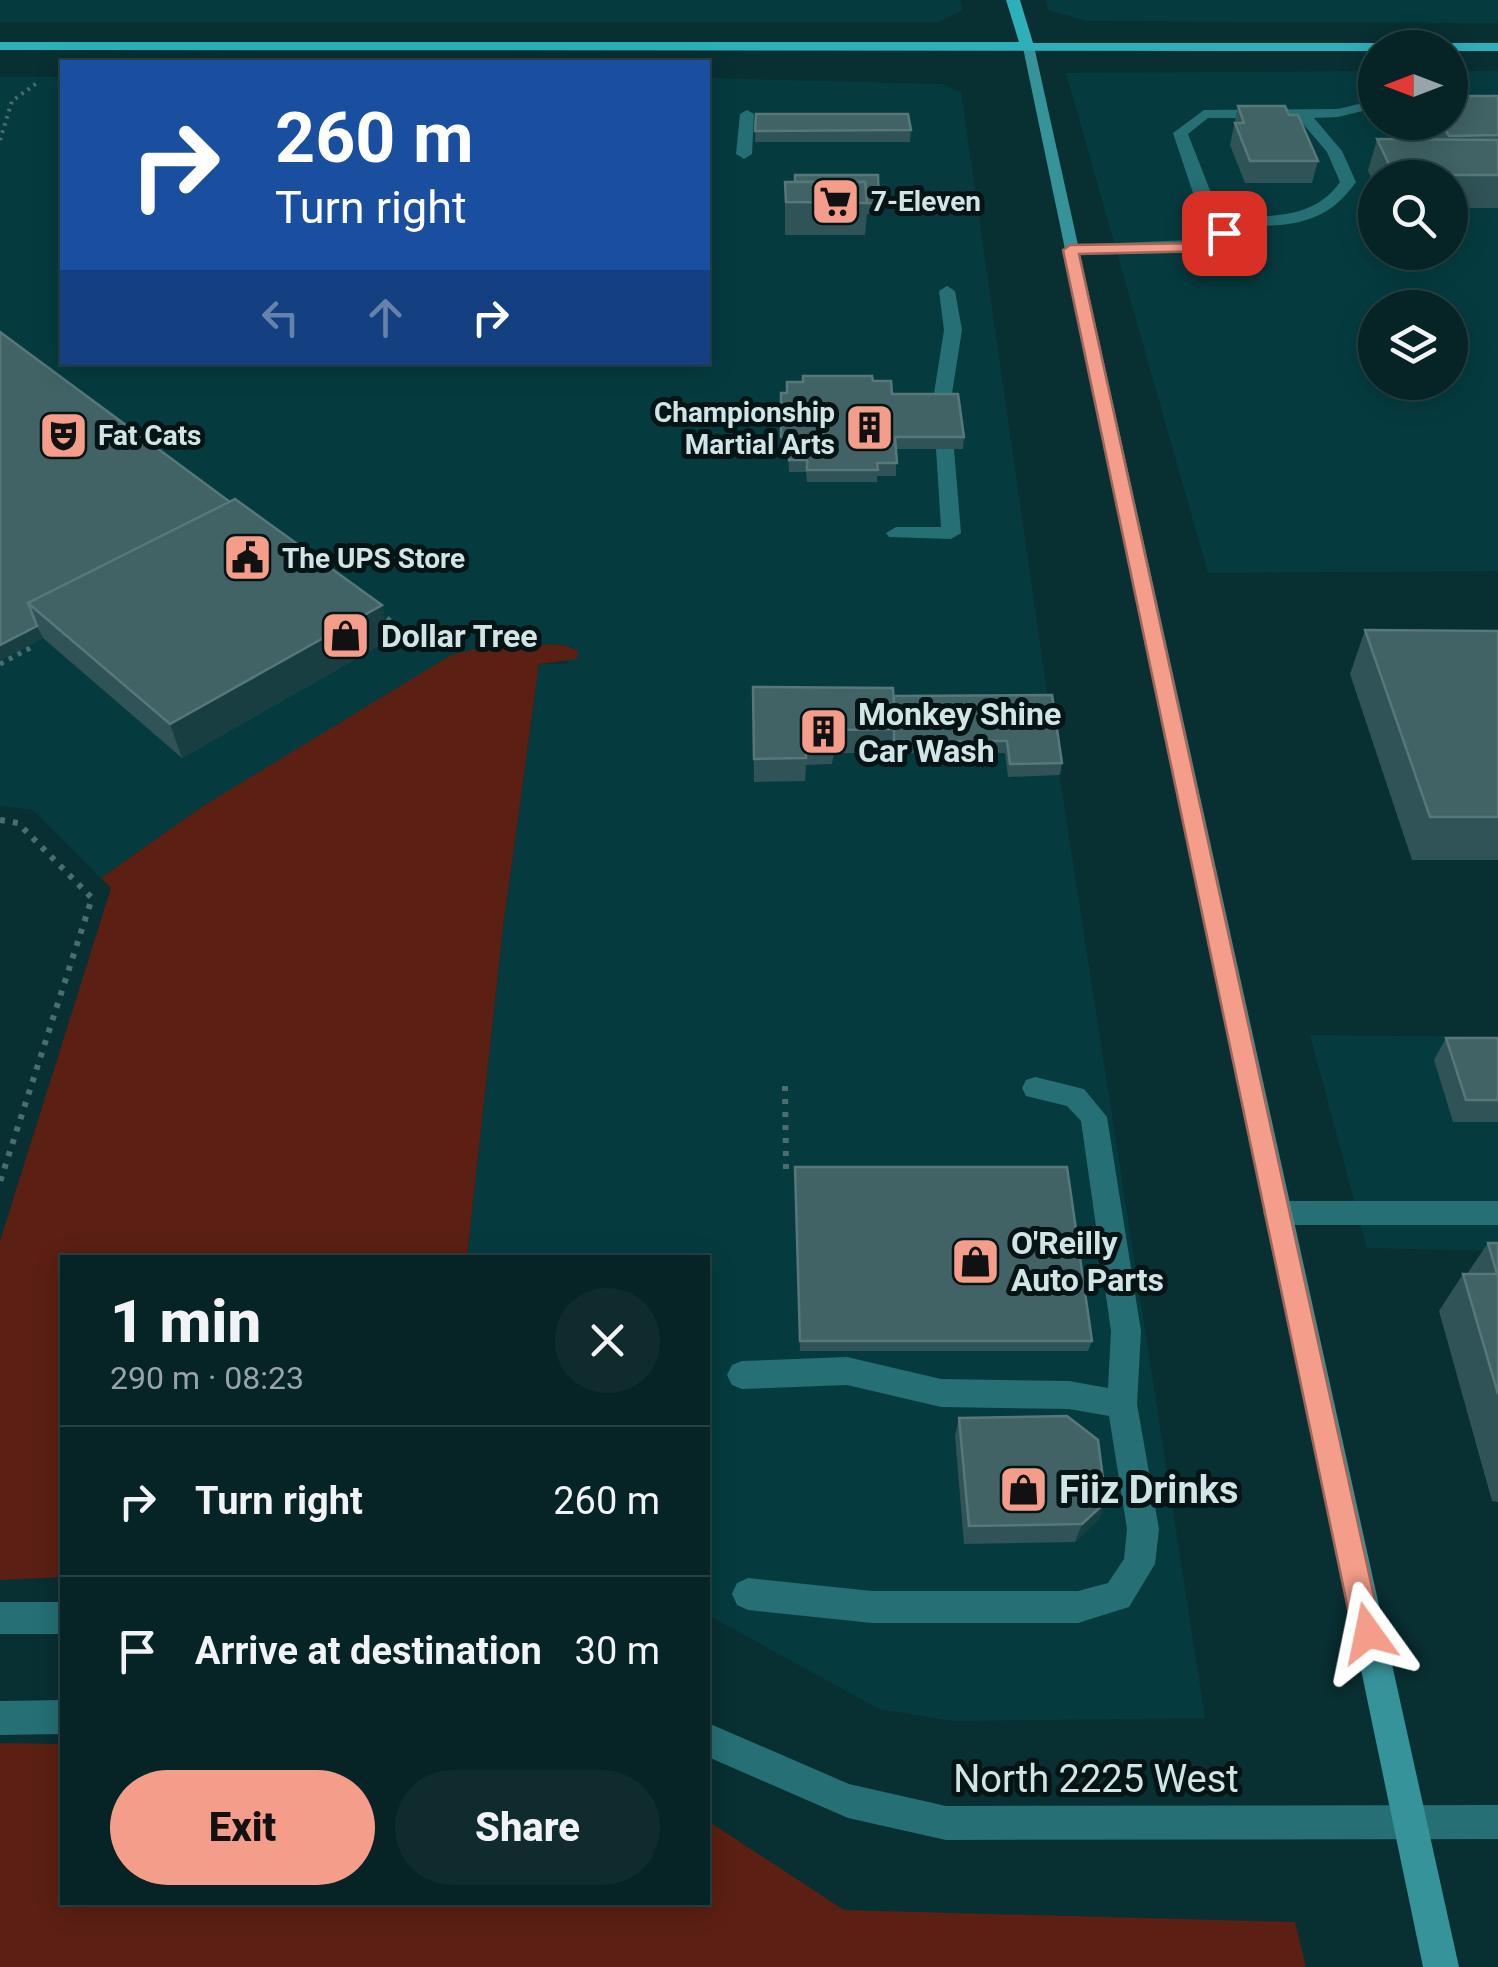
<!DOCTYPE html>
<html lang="en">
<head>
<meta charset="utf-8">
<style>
  body { margin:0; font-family:Roboto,sans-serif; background:#0f2b2e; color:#f1f3f6; height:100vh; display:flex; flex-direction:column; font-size:38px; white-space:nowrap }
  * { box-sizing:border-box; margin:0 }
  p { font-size:32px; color:#98a4a7 }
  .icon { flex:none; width:55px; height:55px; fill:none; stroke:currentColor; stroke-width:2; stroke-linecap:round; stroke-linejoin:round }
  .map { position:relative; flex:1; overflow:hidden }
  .panel { position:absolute; left:60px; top:1255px; width:650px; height:650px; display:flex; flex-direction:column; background:#062326; border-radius:0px; box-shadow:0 5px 25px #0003,0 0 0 2px #274043 }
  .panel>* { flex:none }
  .top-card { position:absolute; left:60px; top:60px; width:650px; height:305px; border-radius:0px; box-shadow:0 5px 25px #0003,0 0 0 2px #274043; background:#1a4fa0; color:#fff; overflow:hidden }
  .needle { width:65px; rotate:270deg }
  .controls { position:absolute; left:1358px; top:30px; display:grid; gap:20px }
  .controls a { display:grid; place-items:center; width:110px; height:110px; border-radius:50%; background:#062326; box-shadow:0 5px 25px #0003,0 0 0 2px #274043; font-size:50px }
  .pin { position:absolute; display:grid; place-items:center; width:85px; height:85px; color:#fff; margin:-42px; border-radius:20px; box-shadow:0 5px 15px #0006 }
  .me { position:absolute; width:110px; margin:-55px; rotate:348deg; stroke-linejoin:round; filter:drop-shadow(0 0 8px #0008) }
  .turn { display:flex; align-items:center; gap:35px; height:210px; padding:0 50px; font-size:45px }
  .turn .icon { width:130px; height:130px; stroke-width:2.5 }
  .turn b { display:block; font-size:70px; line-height:85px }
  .lanes { display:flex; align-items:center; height:95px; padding:0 50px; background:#0003; justify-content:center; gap:50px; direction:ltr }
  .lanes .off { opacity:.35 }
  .round { display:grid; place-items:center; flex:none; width:105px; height:105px; border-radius:52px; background:#0f2b2e }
  .overview { display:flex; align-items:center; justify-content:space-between; height:170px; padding:0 50px }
  h1 { font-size:60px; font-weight:800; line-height:75px }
  .cta { display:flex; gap:20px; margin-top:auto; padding:20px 50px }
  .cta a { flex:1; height:115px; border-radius:60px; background:#f49d8a; color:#111; font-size:40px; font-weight:800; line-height:115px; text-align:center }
  .cta a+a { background:#0f2b2e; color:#f1f3f6 }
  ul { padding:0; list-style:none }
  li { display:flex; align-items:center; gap:30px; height:150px; padding:0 50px; border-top:2px solid #274043 }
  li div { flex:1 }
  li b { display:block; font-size:38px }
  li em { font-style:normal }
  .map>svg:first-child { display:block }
  .built { fill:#053b3f; fill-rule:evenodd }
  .green { fill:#5c1f13 }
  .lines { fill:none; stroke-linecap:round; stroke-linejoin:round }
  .path-far2 { stroke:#4c6d6f; stroke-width:4; stroke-dasharray:2.5 5; stroke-linecap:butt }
  .path-far1 { stroke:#4c6d6f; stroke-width:5; stroke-dasharray:4 6; stroke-linecap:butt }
  .path { stroke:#4c6d6f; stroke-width:6; stroke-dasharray:5 8; stroke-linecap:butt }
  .service { fill:#256f75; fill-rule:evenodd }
  .minor { fill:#256f75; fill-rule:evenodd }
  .secondary { fill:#36939a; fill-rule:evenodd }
  .primary { fill:#2db0b9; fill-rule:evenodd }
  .wall { fill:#2f5356 }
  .shaded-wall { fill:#183e41 }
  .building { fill:#416365; stroke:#57777a; stroke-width:2.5 }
  .route { fill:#f49d8a; stroke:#9f665a; stroke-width:2.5 }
  .labels { text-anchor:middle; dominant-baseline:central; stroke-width:10; stroke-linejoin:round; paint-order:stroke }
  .far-poi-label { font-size:28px; font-weight:bold; fill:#d1e5e6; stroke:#061416; text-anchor:start }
  .poi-label { font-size:32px; font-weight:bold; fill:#d1e5e6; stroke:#061416; text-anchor:start }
  .near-poi-label { font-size:38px; font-weight:bold; fill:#d1e5e6; stroke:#061416; text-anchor:start }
  .near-street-label { font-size:38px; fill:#d1e5e6; stroke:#061416 }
</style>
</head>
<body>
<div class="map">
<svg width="1498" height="1967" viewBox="0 0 1498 1967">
  <rect width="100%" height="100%" fill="#082f32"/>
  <g class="built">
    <polygon points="0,0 961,0 963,10 939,22 0,22"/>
    <polygon points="1046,0 1498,0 1498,23 1086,21 1048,10"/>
    <path d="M1375,71v51h75v-51h48v500l-290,2 -142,-500zM1375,178h75v74h-75zM1375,308h75v74h-75z"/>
    <polygon points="0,77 62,77 62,362 708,362 708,78 943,84 961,92 1049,707 1205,1718 953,1721 879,1709 708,1615 708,1258 467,1257 503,928 539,664 567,664 572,646 200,808 101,878 33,810 0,806"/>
    <polygon points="1310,1035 1498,1037 1498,1251 1367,1248"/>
  </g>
  <g class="green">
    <polygon points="500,643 564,645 578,651 577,659 539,664 503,928 467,1257 62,1258 62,1577 0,1580 0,1241 111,888 101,878 200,808 451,655"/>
    <polygon points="0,1743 62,1744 62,1902 708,1902 708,1821 844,1910 1295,1922 1306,1967 0,1967"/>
  </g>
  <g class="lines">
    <polyline class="path-far2" points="0,140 12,101 37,83"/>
    <g class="path-far1">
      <polyline points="379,612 403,630"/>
      <polyline points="0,664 34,646"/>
    </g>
    <g class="path">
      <polyline points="0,820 18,823 92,898 0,1182"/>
      <polyline points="785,1086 786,1169 801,1169"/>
    </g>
    <g class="service">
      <path d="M1375,100v8l-37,9 -24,1 28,33 14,31c-33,48 -76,44 -130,44l5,7 -5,12 -18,7 -138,3 -8,-5 8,-5 143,-6 2,-6 -18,-28 -24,-72 31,-23 134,-1zM1208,118h90l29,34 13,30c-28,40 -76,34 -120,34l-32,-82z"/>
      <polygon points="747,110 754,114 752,154 744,159 736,154 740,114"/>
      <polygon points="947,286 955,291 962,330 950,406 941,411 932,406 944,330 939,291"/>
      <polygon points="945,443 954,449 961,533 951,539 889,537 886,533 896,527 941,527 936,449"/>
      <polygon points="1035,1077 1084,1089 1107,1117 1141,1331 1137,1404 1159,1529 1155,1564 1129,1607 1078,1623 872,1623 748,1610 737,1605 732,1594 737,1583 748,1578 872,1591 1078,1591 1108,1583 1124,1559 1127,1529 1109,1416 1069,1409 941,1407 847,1385 742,1389 732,1385 727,1375 732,1365 742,1361 847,1357 941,1379 1069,1381 1108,1388 1111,1331 1081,1121 1067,1106 1026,1096 1022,1088 1026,1080"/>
      <polygon points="1277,1201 1498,1201 1498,1225 1277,1225 1267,1221 1263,1213 1267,1205"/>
    </g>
    <g class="minor">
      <rect x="0" y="1602" width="62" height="32"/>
      <polygon points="62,1700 62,1734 0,1735 0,1701"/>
      <polygon points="708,1723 849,1784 946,1806 1498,1805 1498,1839 946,1840 848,1818 708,1757"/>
    </g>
    <polygon class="secondary" points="1022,43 1034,46 1459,1967 1423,1967"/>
    <polygon class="primary" points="1006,0 1020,0 1033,43 1498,43 1498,51 1450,51 1450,48 1375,48 1375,51 0,50 0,42 1019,42"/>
  </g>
  <g class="wall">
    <polygon points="1498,96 1498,208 1450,208 1450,178 1375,178 1375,187 1368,171 1377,139 1423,139 1416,128 1418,122 1450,122"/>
    <polygon points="1238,106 1289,115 1318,161 1312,183 1245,183 1230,145"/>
    <polygon points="756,114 911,130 910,142 755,142"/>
    <polygon points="785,182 879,203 878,214 867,214 865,235 785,235"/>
    <polygon points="0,332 389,640 182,758 43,638 0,660"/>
    <polygon points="873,381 892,394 964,437 963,449 896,449 896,476 877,476 877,482 807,482 806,472 789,472 788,450 781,449 781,393"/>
    <polygon points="1365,630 1498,631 1498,860 1412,860 1350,674"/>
    <polygon points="753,687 894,696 1062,763 1060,775 1008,777 1005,753 834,753 832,764 806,765 805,781 754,782"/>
    <polygon points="1446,1038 1498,1038 1498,1122 1453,1122 1434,1060"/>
    <polygon points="795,1167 1092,1341 1088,1351 800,1351"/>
    <polygon points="1488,1243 1498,1243 1498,1502 1492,1501 1439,1311 1463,1274 1467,1274"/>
    <polygon points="959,1418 1099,1519 1075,1542 964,1544 955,1436"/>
  </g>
  <g class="shaded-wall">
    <polygon points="382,605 389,640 182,758 170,724"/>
    <polygon points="37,626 43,638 0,660 0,645"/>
    <polygon points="1106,1502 1099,1519 1075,1542 1082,1524"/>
  </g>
  <g class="building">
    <polygon points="1450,96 1498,96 1498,135 1449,136 1441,122 1450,122"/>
    <polygon points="1238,106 1285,106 1289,115 1298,115 1318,161 1250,161 1235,123 1244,123"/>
    <polygon points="756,114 908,114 911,130 755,131"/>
    <polygon points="1377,139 1498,140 1498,175 1394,175"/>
    <polygon points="795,175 878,175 879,203 867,203 865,182 795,182"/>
    <polygon points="785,182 865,182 867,203 786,202"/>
    <polygon points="0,332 230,502 28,603 37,626 0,645"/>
    <polygon points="803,376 872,376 873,381 891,381 892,394 958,394 964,437 895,437 897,463 877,463 878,470 807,470 807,460 789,460 788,438 781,437 781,393 787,393 787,382 803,382"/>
    <polygon points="235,499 382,605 170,724 28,603"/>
    <polygon points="1365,630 1498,631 1498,817 1430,817"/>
    <polygon points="753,687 893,688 895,729 835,730 833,741 806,741 806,758 754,759"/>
    <polygon points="1052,695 1062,763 1010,764 1007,741 894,741 894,696"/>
    <polygon points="1446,1038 1498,1038 1498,1100 1466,1100"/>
    <polygon points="795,1167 1067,1167 1092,1341 800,1341"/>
    <polygon points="1488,1243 1498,1243 1498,1394 1463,1274 1497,1274"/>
    <polygon points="1067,1416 1098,1440 1106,1502 1082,1524 969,1526 959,1418"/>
  </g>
  <polygon class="route" points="1224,229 1231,233 1225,245 1208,251 1079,254 1382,1633 1378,1643 1368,1648 1357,1643 1353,1633 1063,250 1070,245 1205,243"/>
  <defs>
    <symbol id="supermarket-square" viewBox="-11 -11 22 22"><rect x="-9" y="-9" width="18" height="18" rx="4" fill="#f49d8a" stroke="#061416"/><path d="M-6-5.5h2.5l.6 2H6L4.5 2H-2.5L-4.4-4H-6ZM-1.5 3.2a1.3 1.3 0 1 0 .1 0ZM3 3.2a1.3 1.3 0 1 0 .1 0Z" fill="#111"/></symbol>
    <symbol id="building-square" viewBox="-11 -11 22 22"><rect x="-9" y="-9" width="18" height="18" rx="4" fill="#f49d8a" stroke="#061416"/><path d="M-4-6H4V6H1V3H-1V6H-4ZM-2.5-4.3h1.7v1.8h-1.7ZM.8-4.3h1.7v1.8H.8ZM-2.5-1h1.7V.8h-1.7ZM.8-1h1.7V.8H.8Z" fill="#111"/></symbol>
    <symbol id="theatre-square" viewBox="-11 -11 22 22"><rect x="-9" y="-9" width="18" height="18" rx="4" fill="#f49d8a" stroke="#061416"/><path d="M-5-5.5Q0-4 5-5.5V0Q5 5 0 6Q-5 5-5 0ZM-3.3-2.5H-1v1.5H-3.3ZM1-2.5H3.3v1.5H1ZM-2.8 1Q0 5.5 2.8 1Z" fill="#111"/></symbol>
    <symbol id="civic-square" viewBox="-11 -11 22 22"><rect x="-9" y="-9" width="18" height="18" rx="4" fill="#f49d8a" stroke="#061416"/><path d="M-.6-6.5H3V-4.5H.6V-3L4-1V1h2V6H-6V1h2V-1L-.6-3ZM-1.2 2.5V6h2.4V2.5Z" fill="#111"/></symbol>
    <symbol id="shop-square" viewBox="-11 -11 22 22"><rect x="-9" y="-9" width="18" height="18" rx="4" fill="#f49d8a" stroke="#061416"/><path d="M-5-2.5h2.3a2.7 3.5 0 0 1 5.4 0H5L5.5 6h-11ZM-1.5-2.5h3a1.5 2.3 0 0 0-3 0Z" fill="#111"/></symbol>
  </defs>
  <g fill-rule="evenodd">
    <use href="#supermarket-square" x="808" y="174" width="55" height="55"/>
    <use href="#building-square" x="842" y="400" width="55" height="55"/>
    <use href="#theatre-square" x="36" y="408" width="55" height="55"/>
    <use href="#civic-square" x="220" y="530" width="55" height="55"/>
    <use href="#shop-square" x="318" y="608" width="55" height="55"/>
    <use href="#building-square" x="796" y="704" width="55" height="55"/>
    <use href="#shop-square" x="948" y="1234" width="55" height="55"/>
    <use href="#shop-square" x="996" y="1462" width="55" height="55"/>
  </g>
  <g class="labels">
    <g class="far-poi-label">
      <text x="871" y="201">7-Eleven</text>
      <text x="835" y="412" text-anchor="end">Championship<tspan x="835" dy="32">Martial Arts</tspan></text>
      <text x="98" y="435">Fat Cats</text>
      <text x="282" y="558">The UPS Store</text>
    </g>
    <g class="poi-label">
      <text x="381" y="636">Dollar Tree</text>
      <text x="858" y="714">Monkey Shine<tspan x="858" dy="37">Car Wash</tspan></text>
      <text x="1011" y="1243">O'Reilly<tspan x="1011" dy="37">Auto Parts</tspan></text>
    </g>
    <g class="near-poi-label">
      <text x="1059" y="1490">Fiiz Drinks</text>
    </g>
    <g class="near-street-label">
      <text x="1096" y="1779">North 2225 West</text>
    </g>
  </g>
</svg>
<div class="controls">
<a><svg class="needle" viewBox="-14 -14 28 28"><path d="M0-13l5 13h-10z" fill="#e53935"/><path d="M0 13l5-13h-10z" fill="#98a4a7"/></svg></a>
<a><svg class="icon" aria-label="search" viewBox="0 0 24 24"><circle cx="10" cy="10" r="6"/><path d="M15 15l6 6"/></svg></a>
<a><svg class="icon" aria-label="layers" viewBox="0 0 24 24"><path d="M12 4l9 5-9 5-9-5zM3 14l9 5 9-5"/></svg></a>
</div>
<div class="pin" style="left:1224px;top:233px;background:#d93025"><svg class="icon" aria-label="arrive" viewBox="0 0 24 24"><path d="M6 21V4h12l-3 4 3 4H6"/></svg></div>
<svg class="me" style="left:1368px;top:1633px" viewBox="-20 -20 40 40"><path d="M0-17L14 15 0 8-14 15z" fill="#f49d8a" stroke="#fff" stroke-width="4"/></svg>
<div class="top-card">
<div class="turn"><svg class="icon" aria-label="right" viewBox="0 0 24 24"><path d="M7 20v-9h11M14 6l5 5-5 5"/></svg><div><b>260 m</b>Turn right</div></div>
<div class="lanes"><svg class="icon off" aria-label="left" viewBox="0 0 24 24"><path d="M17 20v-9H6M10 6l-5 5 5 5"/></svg><svg class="icon off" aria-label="ahead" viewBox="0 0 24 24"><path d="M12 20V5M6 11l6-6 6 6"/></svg><svg class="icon" aria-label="right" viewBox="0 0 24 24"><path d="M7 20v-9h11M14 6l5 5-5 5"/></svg></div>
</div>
<section class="panel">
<div class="overview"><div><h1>1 min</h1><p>290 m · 08:23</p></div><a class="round"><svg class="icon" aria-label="close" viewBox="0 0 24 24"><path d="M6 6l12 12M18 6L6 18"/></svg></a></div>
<ul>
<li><svg class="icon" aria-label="right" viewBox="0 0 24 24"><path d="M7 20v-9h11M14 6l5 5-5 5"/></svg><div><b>Turn right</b></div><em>260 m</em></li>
<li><svg class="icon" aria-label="arrive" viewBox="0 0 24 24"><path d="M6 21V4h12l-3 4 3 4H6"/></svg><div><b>Arrive at destination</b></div><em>30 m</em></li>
</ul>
<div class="cta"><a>Exit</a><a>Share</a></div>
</section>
</div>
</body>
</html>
